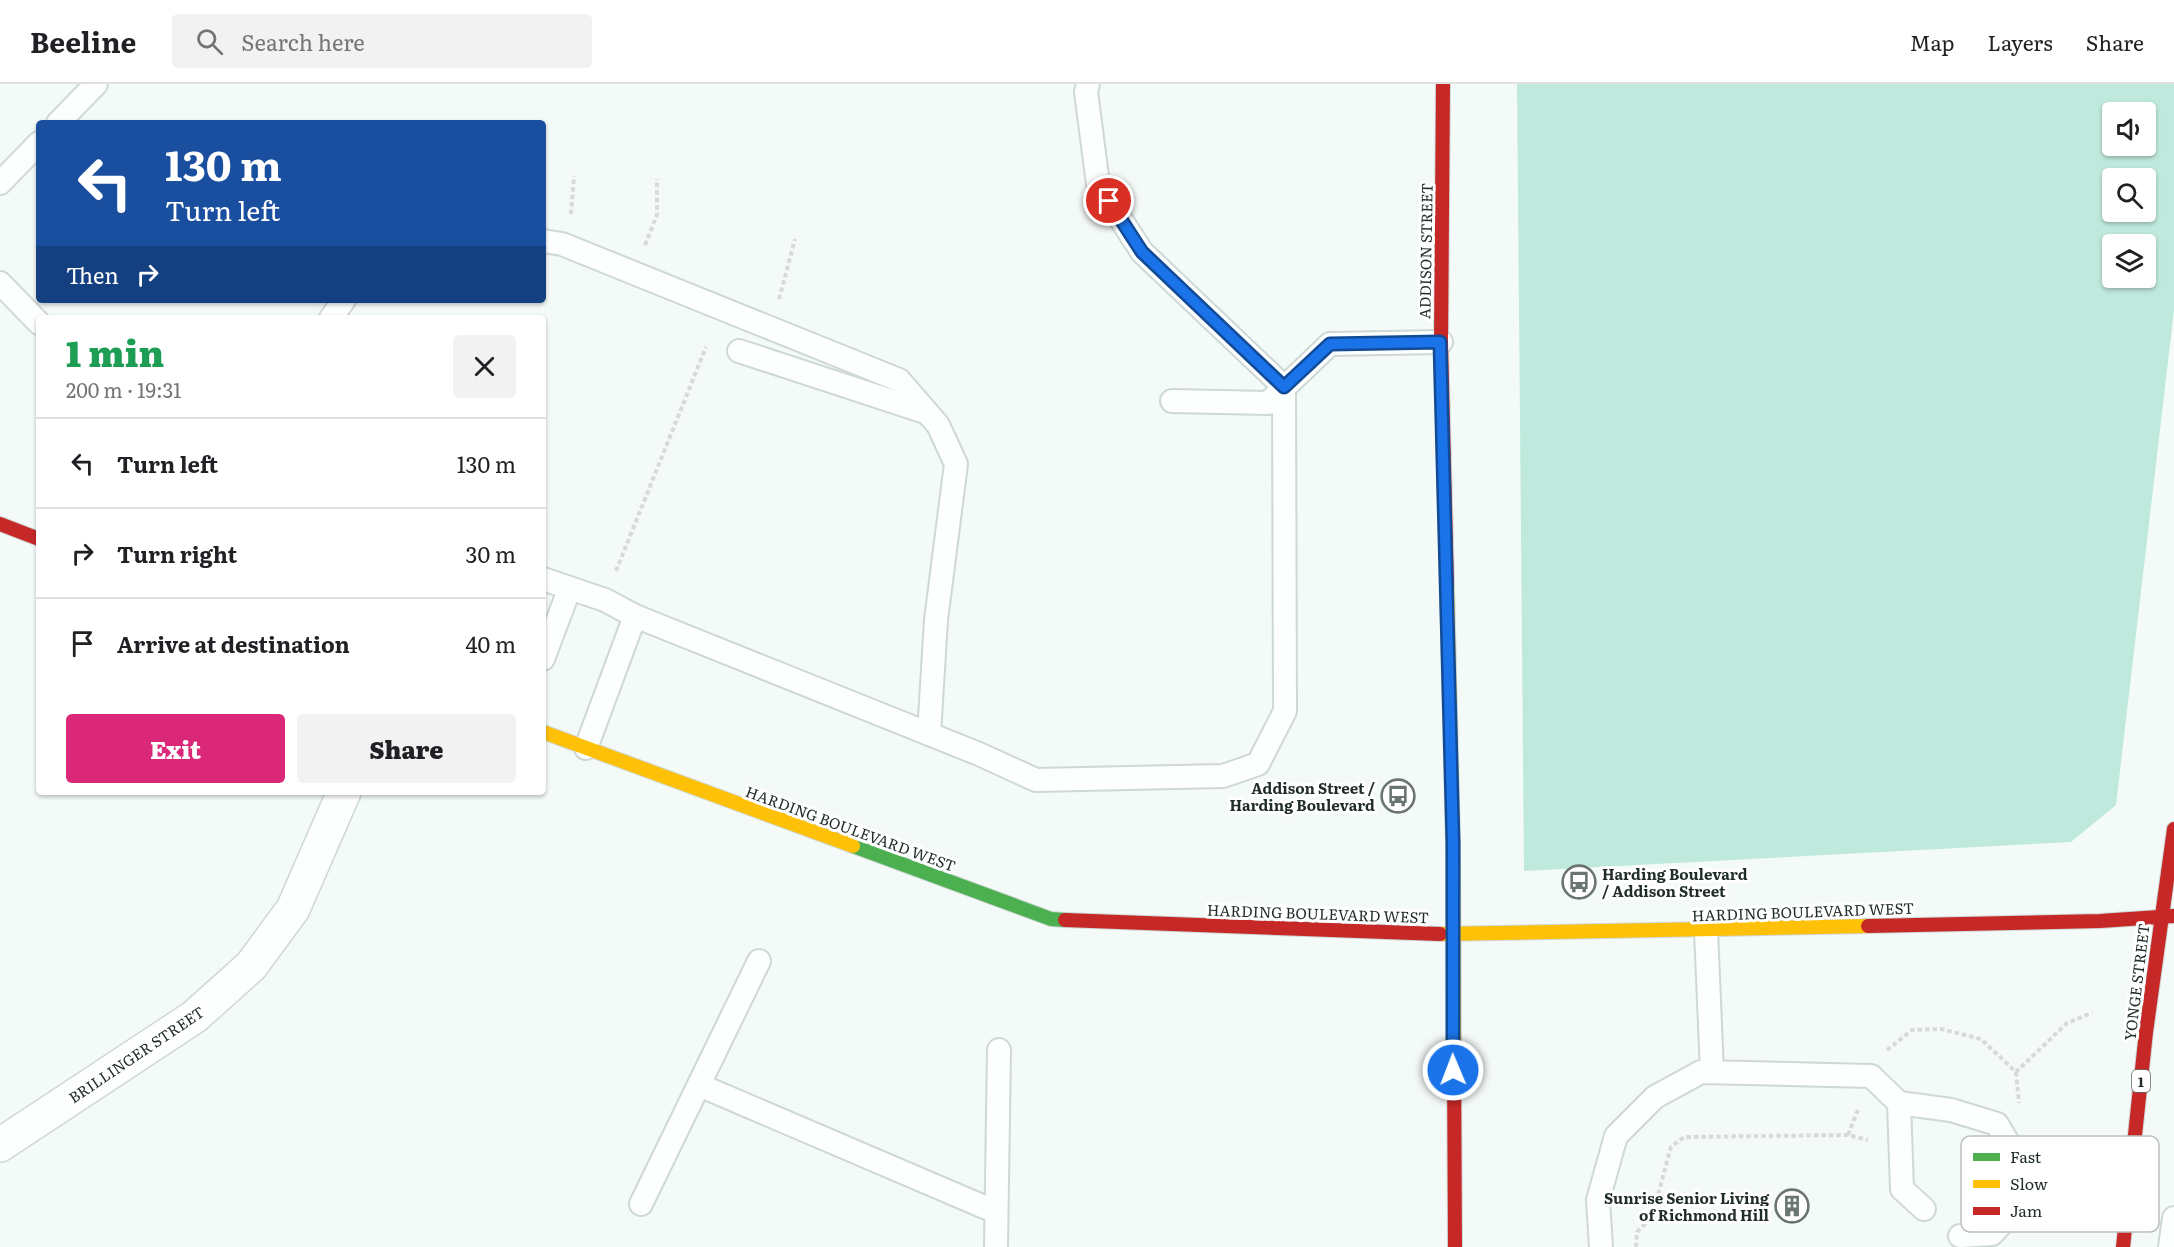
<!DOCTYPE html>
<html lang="en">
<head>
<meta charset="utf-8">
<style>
  body { margin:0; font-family:Literata,serif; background:#f2f2f2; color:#202124; height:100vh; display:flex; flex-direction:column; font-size:22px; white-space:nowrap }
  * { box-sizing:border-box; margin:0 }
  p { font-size:20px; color:#757577 }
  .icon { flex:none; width:33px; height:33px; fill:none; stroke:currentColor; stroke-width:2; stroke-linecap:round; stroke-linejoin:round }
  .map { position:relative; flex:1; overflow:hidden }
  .sheet { position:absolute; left:36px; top:231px; width:510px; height:480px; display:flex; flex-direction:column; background:#fff; border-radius:6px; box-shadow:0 2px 4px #0004 }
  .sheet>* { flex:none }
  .top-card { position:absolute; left:36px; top:36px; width:510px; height:183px; border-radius:6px; box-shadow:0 2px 4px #0004; background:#1a4fa0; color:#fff; overflow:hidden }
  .buttons { position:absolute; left:2102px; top:18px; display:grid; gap:12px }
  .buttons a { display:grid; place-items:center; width:54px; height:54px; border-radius:6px; background:#fff; box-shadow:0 2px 4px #0004; font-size:30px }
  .pin { position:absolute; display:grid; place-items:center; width:51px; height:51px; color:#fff; margin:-26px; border:3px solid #fff; border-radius:50%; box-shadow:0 2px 6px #0007 }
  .me { position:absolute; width:66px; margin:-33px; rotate:359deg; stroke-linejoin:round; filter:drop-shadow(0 0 4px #0008) }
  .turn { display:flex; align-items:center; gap:21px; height:126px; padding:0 30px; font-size:27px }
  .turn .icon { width:78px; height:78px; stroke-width:2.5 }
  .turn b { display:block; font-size:42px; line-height:51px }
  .then { display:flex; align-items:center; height:57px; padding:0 30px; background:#0003; gap:12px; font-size:22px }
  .round { display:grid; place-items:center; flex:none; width:63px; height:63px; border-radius:6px; background:#f2f2f2 }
  .summary { display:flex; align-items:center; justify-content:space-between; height:102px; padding:0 30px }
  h1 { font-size:36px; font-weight:800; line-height:45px; color:#1e9e55 }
  .cta { display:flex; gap:12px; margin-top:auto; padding:12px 30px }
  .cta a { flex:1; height:69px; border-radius:6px; background:#db2777; color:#fff; font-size:24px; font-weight:800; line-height:69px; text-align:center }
  .cta a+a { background:#f2f2f2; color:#202124 }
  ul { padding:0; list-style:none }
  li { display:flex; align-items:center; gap:18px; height:90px; padding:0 30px; border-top:2px solid #e0e0e0 }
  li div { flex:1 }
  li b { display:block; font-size:22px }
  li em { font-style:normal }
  header { display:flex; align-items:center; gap:36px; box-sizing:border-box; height:84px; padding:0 30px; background:#fff; border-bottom:2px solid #e0e0e0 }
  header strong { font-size:28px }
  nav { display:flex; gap:33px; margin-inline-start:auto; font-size:21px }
  .search { width:420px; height:54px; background:#f2f2f2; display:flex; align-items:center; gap:15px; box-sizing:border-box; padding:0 21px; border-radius:6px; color:#757577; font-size:22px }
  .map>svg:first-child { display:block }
  .green { fill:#bfe9dd; fill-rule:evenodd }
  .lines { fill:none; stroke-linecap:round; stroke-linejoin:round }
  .lane-casing { stroke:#ced8d5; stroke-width:26 }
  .street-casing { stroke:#ced8d5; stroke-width:36 }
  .fast-casing { stroke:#ced8d5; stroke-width:16 }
  .slow-casing { stroke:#ced8d5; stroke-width:16 }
  .jam-casing { stroke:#ced8d5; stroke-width:16 }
  .path { stroke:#d8dad9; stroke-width:4; stroke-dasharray:4.5 3; stroke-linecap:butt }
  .lane { stroke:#fdfefe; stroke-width:22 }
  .street { stroke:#fdfefe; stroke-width:33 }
  .fast { stroke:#4caf50; stroke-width:14 }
  .slow { stroke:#ffc107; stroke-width:14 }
  .jam { stroke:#c62828; stroke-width:14 }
  .route-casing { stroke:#114b97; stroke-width:15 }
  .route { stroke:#1a73e8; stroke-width:10 }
  .labels { text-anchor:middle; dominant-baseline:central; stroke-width:6; stroke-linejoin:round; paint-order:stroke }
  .shield { fill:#fff; stroke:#626b68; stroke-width:1.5 }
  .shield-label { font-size:14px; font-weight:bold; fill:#1f2c28 }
  .street-label { font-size:15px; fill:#1f2c28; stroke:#fff }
  .poi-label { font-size:15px; font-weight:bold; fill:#1f2c28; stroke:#fff; text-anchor:end }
  .key { fill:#fff; stroke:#bcc0be; stroke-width:1.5 }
  .key-label { font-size:16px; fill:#1f2c28 }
</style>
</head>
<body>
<header>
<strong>Beeline</strong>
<div class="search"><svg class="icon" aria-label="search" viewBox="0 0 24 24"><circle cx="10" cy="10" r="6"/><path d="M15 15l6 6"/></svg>Search here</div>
<nav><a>Map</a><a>Layers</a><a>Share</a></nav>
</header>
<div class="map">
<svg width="2174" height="1163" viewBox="0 0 2174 1163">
  <rect width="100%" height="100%" fill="#f4faf8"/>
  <path class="green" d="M1517,0h657v226l-58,495 -45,37 -547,29zM2112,28h33v34h-33zM2112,94h33v34h-33zM2112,160h33v34h-33z"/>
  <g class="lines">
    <defs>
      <g id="lane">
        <polyline points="58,39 96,0"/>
        <polyline points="0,99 39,59"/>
        <polyline points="543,157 562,160 899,296 938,341 956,380 936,536 929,650"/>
        <polyline points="0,199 39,239"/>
        <polyline points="331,234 344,216"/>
        <polyline points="739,267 925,328"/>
        <polyline points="1172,317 1268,319 1330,260 1441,258"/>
        <polyline points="543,495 605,516 635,532 979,670 1036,696 1223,692 1258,680 1285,627 1284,303 1142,168 1098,100 1086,8 1088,0"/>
        <polyline points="543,575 569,506"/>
        <polyline points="586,664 635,532"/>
        <polyline points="1706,846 1712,988"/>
        <polyline points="699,1001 996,1128"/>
        <polyline points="1899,1019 1951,1026 1997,1040 2017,1074 2018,1122 1992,1150 1960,1152"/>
        <polyline points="641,1120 759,877"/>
        <polyline points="996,1163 999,966"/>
        <polyline points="1601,1163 1598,1116 1616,1052 1655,1013 1701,988 1871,992 1899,1019 1902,1105 1924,1125"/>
        <polyline points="2170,1163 2174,1134"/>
      </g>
      <polyline id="street" points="0,1061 194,933 251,882 293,825 344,708"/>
      <polyline id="fast" points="853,762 1051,835 1065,836"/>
      <g id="slow">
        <polyline points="1447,501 1453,759 1454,973"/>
        <polyline points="543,648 853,762"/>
        <polyline points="1440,850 1868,842"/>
      </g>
      <g id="jam">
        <polyline points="1443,0 1441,258 1447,501"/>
        <polyline points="0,440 39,455"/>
        <polyline points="1065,836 1440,850"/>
        <polyline points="1868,842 2100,837 2174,832"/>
        <polyline points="1454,973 1455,1163"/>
        <polyline points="2123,1163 2146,948 2174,745"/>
      </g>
    </defs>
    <use href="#lane" class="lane-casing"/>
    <use href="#street" class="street-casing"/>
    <use href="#fast" class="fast-casing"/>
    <use href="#slow" class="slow-casing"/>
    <use href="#jam" class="jam-casing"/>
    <g class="path">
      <polyline points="571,130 574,92"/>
      <polyline points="645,161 657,131 657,95"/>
      <polyline points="779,215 795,155"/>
      <polyline points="616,487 706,263"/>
      <polyline points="1887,966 1912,946 1941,945 1981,955 2016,988 2067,939 2092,929"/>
      <polyline points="2016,988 2019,1019"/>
      <polyline points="1848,1051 1859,1023"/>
      <polyline points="1636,1163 1637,1148 1652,1133 1671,1063 1684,1053 1848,1051 1868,1056"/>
    </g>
    <use href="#lane" class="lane"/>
    <use href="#street" class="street"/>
    <use href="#fast" class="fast"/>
    <use href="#slow" class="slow"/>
    <use href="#jam" class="jam"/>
  </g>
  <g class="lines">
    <defs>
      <polyline id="route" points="1109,117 1142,168 1284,303 1330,260 1440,258 1453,759 1453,986"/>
    </defs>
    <use href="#route" class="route-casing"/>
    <use href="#route" class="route"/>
  </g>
  <defs>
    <symbol id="bus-ring" viewBox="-11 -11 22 22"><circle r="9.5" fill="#fff" stroke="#6a7471" stroke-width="1.5"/><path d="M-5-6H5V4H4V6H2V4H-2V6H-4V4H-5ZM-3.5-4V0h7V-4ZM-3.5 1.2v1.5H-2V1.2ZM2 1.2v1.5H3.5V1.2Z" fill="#6a7471"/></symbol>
    <symbol id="building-ring" viewBox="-11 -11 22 22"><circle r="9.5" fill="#fff" stroke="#6a7471" stroke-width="1.5"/><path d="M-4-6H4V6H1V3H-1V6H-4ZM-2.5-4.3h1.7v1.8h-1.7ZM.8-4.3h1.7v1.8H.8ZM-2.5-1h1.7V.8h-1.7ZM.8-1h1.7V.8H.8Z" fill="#6a7471"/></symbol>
  </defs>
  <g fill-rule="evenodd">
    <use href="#bus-ring" x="1379" y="693" width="38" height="38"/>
    <use href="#bus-ring" x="1560" y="779" width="38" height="38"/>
    <use href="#building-ring" x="1773" y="1103" width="38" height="38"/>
  </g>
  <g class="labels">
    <rect class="shield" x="2132" y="986" width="18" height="22" rx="4.5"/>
    <g class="shield-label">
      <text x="2141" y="997">1</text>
    </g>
    <g class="street-label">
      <text transform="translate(1425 167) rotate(-89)">ADDISON STREET</text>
      <text transform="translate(851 744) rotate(20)">HARDING BOULEVARD WEST</text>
      <text transform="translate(1803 827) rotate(-2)">HARDING BOULEVARD WEST</text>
      <text transform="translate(1318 829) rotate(2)">HARDING BOULEVARD WEST</text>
      <text transform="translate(2136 898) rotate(-83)">YONGE STREET</text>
      <text transform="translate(136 970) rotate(-34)">BRILLINGER STREET</text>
    </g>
    <g class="poi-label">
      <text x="1375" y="703">Addison Street /<tspan x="1375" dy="17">Harding Boulevard</tspan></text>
      <text x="1602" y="789" text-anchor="start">Harding Boulevard<tspan x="1602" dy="17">/ Addison Street</tspan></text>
      <text x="1769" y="1113">Sunrise Senior Living<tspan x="1769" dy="17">of Richmond Hill</tspan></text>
    </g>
  </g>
  <rect x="1961" y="1052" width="198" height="96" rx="9" class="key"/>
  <rect x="1973" y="1069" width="27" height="8" fill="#4caf50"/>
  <rect x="1973" y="1096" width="27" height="8" fill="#ffc107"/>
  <rect x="1973" y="1123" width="27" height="8" fill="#c62828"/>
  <g class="key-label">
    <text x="2010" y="1079">Fast</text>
    <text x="2010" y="1106">Slow</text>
    <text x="2010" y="1133">Jam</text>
  </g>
</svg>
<div class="buttons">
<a><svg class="icon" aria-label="sound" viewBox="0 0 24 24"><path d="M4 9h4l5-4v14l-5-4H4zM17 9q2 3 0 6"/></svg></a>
<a><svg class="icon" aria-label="search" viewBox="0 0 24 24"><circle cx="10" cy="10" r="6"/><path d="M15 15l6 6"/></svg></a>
<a><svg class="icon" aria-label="layers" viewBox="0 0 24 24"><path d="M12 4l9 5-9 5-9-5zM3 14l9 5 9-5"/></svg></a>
</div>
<div class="pin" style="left:1109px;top:117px;background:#d93025"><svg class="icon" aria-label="arrive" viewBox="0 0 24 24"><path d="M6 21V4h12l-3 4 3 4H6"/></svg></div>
<svg class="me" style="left:1453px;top:986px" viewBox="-20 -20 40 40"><circle r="17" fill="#1a73e8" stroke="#fff" stroke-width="3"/><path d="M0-11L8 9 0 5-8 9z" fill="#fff"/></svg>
<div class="top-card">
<div class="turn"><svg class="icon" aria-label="left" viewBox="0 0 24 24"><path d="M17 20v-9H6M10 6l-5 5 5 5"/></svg><div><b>130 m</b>Turn left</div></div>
<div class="then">Then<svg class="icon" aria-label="right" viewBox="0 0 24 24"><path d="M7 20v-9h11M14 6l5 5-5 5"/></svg></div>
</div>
<section class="sheet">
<div class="summary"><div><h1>1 min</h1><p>200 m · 19:31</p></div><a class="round"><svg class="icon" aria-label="close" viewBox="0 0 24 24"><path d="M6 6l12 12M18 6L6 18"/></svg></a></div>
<ul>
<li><svg class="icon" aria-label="left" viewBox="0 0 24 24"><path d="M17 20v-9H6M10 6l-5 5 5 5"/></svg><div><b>Turn left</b></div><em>130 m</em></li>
<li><svg class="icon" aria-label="right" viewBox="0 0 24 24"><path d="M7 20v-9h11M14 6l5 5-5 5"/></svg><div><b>Turn right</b></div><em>30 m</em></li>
<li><svg class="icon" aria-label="arrive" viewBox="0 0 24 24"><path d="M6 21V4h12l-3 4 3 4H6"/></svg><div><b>Arrive at destination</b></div><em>40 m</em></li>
</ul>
<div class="cta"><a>Exit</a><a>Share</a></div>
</section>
</div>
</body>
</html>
